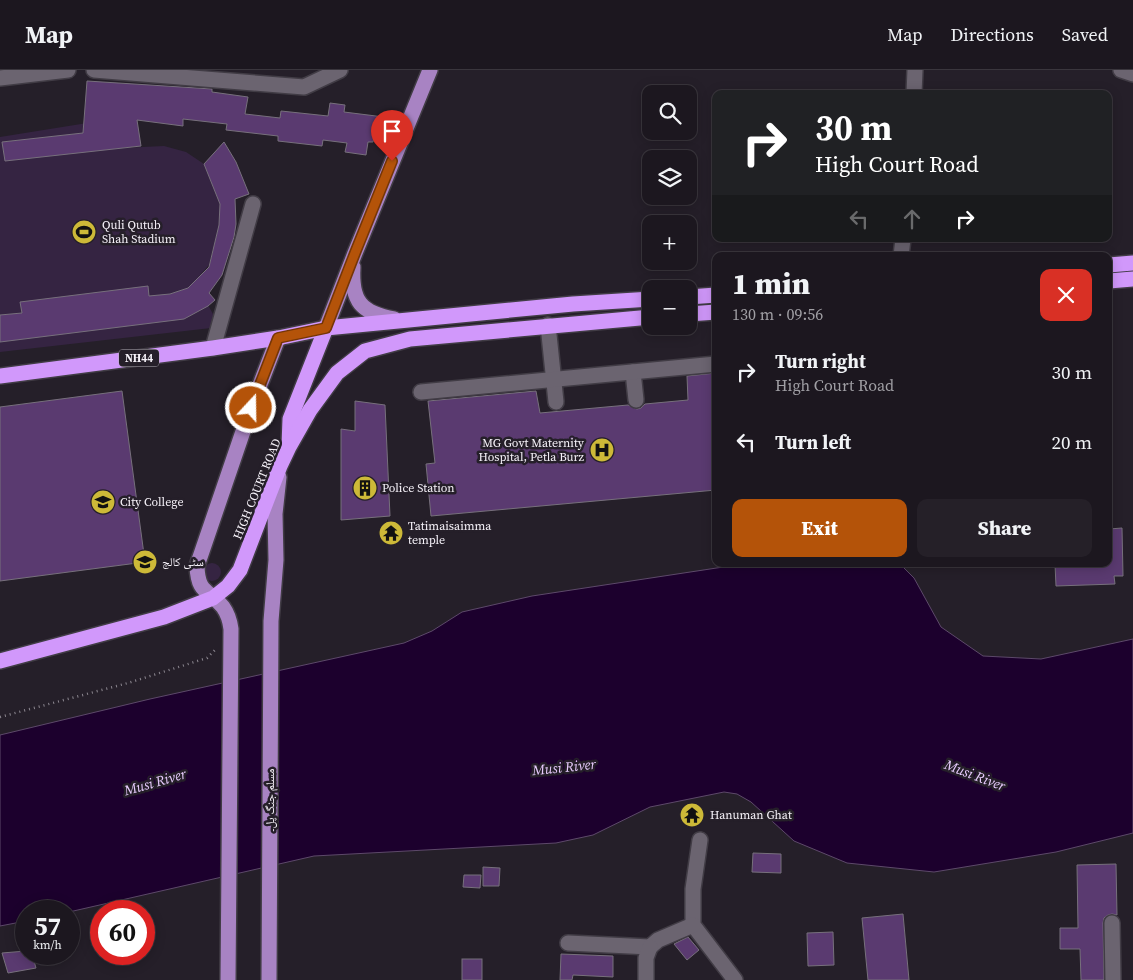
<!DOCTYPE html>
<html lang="en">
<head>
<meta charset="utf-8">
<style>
  body { margin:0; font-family:"Source Serif 4","Noto Naskh Arabic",serif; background:#252028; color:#f1f3f6; height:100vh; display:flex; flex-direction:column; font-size:19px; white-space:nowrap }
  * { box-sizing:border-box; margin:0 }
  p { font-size:16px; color:#a09fa4 }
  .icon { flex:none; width:28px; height:28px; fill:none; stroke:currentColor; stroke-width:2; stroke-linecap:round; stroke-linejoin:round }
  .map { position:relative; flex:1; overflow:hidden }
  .side { position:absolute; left:712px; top:182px; width:400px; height:315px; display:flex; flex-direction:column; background:#1c171f; border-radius:10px; box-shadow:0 2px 12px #0003,0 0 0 1px #3a363d }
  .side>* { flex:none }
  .top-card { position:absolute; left:712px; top:20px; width:400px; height:152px; border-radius:10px; box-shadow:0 2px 12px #0003,0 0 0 1px #3a363d; background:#202124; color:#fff; overflow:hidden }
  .fabs { position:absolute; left:642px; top:15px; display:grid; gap:10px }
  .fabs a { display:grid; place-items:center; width:55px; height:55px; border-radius:10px; background:#1c171f; box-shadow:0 2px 12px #0003,0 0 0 1px #3a363d; font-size:25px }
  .speed { position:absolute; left:15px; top:830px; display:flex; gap:10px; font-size:25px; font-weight:700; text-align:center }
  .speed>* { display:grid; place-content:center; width:65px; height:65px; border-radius:50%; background:#1c171f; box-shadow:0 2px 12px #0003,0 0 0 1px #3a363d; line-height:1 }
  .speed small { font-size:12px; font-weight:400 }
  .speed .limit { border:8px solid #d22; background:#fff; color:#111 }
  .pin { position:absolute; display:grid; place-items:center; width:42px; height:42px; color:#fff; margin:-51px -21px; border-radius:50% 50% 50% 0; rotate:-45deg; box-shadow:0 0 5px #0007 }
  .pin .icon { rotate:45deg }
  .me { position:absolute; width:55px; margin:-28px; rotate:21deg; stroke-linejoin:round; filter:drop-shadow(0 0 4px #0008) }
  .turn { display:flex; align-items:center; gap:18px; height:105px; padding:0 20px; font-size:22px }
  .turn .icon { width:65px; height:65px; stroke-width:2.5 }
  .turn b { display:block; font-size:35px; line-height:42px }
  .lanes { display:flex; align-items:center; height:48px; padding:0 20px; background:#0003; justify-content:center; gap:25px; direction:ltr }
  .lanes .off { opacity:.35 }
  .round { display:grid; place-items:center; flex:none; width:52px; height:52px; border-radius:10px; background:#252028 }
  .overview { display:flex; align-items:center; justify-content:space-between; height:85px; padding:0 20px }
  h1 { font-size:30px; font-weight:800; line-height:38px }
  .button { display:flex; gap:10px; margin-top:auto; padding:10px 20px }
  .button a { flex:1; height:58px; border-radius:10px; background:#b45309; color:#fff; font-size:20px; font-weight:800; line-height:58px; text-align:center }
  .button a+a { background:#252028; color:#f1f3f6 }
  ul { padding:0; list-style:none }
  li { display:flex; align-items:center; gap:15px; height:70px; padding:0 20px }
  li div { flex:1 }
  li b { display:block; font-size:19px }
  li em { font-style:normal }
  header { display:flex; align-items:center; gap:30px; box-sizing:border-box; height:70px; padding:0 25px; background:#1c171f; border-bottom:1px solid #3a363d }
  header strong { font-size:24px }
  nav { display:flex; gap:28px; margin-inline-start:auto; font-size:18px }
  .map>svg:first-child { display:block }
  .green { fill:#352442 }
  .water { fill:#1c002d; stroke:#5d496a }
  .building { fill:#5a3a70; stroke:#77707c }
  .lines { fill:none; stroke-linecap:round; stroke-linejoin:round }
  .minor-casing { stroke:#413c45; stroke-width:18 }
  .major-casing { stroke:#413c45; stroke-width:18 }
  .highway-casing { stroke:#413c45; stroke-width:18 }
  .path { stroke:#8d8891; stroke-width:2.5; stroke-dasharray:1 4; stroke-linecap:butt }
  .minor { stroke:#6b6470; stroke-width:15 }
  .major { stroke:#a883c3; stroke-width:15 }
  .highway { stroke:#d198fb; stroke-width:15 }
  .route-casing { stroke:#753606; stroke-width:12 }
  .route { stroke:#b45309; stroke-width:9 }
  .labels { text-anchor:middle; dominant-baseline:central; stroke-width:5; stroke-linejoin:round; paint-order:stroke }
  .shield { fill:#251f29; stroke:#b7b3bb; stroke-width:1 }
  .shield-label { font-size:11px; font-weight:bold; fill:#f6f2f9 }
  .poi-label { font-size:12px; fill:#f6f2f9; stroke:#251f29; text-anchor:start }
  .street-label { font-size:12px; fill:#f6f2f9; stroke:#251f29 }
  .water-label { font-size:14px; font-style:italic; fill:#e7cbfd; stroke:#251f29 }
</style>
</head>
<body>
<header>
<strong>Map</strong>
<nav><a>Map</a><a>Directions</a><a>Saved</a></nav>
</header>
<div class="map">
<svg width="1133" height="910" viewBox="0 0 1133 910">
  <rect width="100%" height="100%" fill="#251f29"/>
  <g class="green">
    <polygon points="106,50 122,78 164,76 186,82 204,94 220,134 219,155 209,195 195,211 220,257 0,282 0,67"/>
    <circle cx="212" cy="502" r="9"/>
  </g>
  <polygon class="water" points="743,494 900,494 914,508 941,557 983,586 1041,589 1133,569 1133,763 1056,782 934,802 847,793 794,771 751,732 737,724 724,722 650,737 593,765 556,773 314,786 69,842 26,841 26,851 0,856 0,665 150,629 404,573 432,561 462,542 532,526"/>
  <g class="building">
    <polygon points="87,11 212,19 212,22 248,27 245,44 280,48 281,41 328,46 330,33 345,35 344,42 384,47 381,68 374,67 373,72 368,72 366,85 345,82 347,73 323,70 322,76 278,71 278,66 226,60 227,54 183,49 183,56 137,50 141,76 5,91 2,72 83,63"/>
    <polygon points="224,72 236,92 249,124 235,129 236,154 234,167 222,205 209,223 215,230 208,236 184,249 0,272 0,245 22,243 20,232 148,216 149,226 170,224 188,218 209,197 219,155 220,134 204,94"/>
    <polygon points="716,303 716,420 431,446 426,394 435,393 428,331 536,321 540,343 628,335 637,339 641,338 645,334 688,330 687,306"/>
    <polygon points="122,321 145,492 0,511 0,337"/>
    <polygon points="355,331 385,335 390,446 341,450 341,359 355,361"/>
    <polygon points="1122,458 1123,506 1114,506 1115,514 1056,516 1055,494 1109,494 1109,459"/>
    <polygon points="753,783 781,784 781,803 752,802"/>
    <polygon points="1116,794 1117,845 1112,844 1108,845 1104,848 1103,853 1104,910 1081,910 1080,879 1060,879 1060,858 1078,858 1077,795"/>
    <polygon points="483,797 500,798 499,816 483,816"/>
    <polygon points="464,805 481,805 480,818 463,817"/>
    <polygon points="903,844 909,910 868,910 862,848"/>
    <polygon points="833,862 834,895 808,896 807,863"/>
    <polygon points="688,867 699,880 687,890 674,874"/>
    <polygon points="26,881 26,884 32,884 36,898 8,903 2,883"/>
    <polygon points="561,884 613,886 613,907 573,905 572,910 560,910"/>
    <rect x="462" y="889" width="20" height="21"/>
  </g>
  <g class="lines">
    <defs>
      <g id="minor">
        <polyline points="94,0 304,17 340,0"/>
        <polyline points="1121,0 1133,4"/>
        <polyline points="0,8 68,0"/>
        <polyline points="914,24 915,0"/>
        <polyline points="901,186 903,169"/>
        <polyline points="548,255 556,332"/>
        <polyline points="213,278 253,134"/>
        <polyline points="633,302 636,330"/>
        <polyline points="421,322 716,294"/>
        <polyline points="700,770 693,819 693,855 735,910"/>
        <polyline points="1112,853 1113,910"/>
        <polyline points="568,873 650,877 658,870 693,855"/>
        <polyline points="646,910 646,888 650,877"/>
      </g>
      <g id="major">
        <path d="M353,197c-2,34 8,46 41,52"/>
        <polyline points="326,258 355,183 430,0"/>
        <path d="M228,910l3,-351c-1,-8 -3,-15 -8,-22 -14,-18 -25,-12 -26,-41l54,-158 27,-70"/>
        <polyline points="269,910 271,551 276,490 275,444 279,407"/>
      </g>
      <g id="highway">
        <polyline points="1109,195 1133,193"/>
        <polyline points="1109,211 1133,209"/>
        <polyline points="689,227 716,225"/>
        <polyline points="689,244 716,242"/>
        <polyline points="0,306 213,278 278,268 326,258 573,234 651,229"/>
        <polyline points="289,375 290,349 326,258"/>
        <polyline points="0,591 164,547 213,528 228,516 240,500 280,396 289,377 310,340 337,303 365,281 410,269 651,247"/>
      </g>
    </defs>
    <use href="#minor" class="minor-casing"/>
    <use href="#major" class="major-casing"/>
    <use href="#highway" class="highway-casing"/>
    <polyline class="path" points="0,647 128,613 207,588 216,579"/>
    <use href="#minor" class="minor"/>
    <use href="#major" class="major"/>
    <use href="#highway" class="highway"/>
  </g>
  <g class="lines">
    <defs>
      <polyline id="route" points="251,338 278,268 326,258 355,183 392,91"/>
    </defs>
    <use href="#route" class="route-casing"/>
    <use href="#route" class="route"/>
  </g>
  <defs>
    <symbol id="stadium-disc" viewBox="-11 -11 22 22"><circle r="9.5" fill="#cdb938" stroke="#251f29"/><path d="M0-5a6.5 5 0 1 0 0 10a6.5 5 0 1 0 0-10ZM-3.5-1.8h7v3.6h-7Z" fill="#111"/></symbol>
    <symbol id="hospital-disc" viewBox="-11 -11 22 22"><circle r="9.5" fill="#cdb938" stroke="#251f29"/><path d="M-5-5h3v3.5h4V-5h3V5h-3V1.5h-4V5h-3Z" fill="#111"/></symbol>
    <symbol id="building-disc" viewBox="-11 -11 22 22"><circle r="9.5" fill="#cdb938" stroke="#251f29"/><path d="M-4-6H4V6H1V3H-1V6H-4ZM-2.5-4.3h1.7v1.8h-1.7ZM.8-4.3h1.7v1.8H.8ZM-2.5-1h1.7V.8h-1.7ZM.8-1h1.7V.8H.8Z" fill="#111"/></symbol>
    <symbol id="university-disc" viewBox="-11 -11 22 22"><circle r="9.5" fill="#cdb938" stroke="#251f29"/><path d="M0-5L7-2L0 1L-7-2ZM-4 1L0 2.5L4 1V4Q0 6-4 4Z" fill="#111"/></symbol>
    <symbol id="temple-disc" viewBox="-11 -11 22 22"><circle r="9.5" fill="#cdb938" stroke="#251f29"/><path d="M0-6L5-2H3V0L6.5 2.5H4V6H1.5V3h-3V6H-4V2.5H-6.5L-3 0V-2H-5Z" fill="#111"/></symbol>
  </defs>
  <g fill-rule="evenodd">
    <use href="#stadium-disc" x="70" y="148" width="28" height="28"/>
    <use href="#hospital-disc" x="588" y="366" width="28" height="28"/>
    <use href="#building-disc" x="351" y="404" width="28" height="28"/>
    <use href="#university-disc" x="89" y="418" width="28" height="28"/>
    <use href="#temple-disc" x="377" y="449" width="28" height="28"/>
    <use href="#university-disc" x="131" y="478" width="28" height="28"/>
    <use href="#temple-disc" x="678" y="731" width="28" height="28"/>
  </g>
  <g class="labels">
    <rect class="shield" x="119" y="279.5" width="40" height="17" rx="4"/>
    <g class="shield-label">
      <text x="139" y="288">NH44</text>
    </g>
    <g class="poi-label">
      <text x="102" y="155">Quli Qutub<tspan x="102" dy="14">Shah Stadium</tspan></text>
      <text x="584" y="373" text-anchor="end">MG Govt Maternity<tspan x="584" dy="14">Hospital, Petla Burz</tspan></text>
      <text x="382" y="418">Police Station</text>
      <text x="120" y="432">City College</text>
      <text x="408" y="456">Tatimaisaimma<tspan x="408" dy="14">temple</tspan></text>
      <text x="162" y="492">سٹی کالج</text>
      <text x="710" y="745">Hanuman Ghat</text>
    </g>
    <g class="street-label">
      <text transform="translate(257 419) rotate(-68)">HIGH COURT ROAD</text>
      <text transform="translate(270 730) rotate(-90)">مسلم جنگ پل۔</text>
    </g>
    <g class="water-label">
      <text transform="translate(564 697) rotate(-6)">Musi River</text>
      <text transform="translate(975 705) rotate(21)">Musi River</text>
      <text transform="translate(155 712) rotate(-16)">Musi River</text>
    </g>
  </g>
</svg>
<div class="fabs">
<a><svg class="icon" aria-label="search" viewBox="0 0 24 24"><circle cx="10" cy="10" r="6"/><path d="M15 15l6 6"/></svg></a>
<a><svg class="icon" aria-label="layers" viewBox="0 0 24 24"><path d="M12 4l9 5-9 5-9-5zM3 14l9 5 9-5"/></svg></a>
<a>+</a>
<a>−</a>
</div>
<div class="speed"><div>57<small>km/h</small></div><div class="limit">60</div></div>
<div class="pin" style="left:392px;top:91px;background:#d93025"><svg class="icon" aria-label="arrive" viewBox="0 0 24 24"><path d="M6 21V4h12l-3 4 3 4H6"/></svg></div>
<svg class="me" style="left:251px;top:338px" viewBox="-20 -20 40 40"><circle r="17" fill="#b45309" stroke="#fff" stroke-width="3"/><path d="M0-11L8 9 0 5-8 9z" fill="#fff"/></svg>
<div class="top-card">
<div class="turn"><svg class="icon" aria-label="right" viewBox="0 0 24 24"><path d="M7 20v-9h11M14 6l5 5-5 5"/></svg><div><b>30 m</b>High Court Road</div></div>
<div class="lanes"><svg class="icon off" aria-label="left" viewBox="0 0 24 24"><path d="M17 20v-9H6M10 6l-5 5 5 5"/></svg><svg class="icon off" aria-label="ahead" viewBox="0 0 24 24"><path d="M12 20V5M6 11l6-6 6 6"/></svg><svg class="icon" aria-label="right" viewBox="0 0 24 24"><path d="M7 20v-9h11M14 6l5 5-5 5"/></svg></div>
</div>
<section class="side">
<div class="overview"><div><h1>1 min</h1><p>130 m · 09:56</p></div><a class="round" style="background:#d93025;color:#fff"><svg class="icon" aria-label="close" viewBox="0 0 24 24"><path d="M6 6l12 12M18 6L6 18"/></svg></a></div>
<ul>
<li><svg class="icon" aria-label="right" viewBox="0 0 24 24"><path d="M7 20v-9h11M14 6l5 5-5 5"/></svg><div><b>Turn right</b><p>High Court Road</p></div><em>30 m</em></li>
<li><svg class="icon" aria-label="left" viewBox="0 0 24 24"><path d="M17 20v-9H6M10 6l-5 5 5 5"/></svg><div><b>Turn left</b></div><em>20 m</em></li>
</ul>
<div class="button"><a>Exit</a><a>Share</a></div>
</section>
</div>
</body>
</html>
